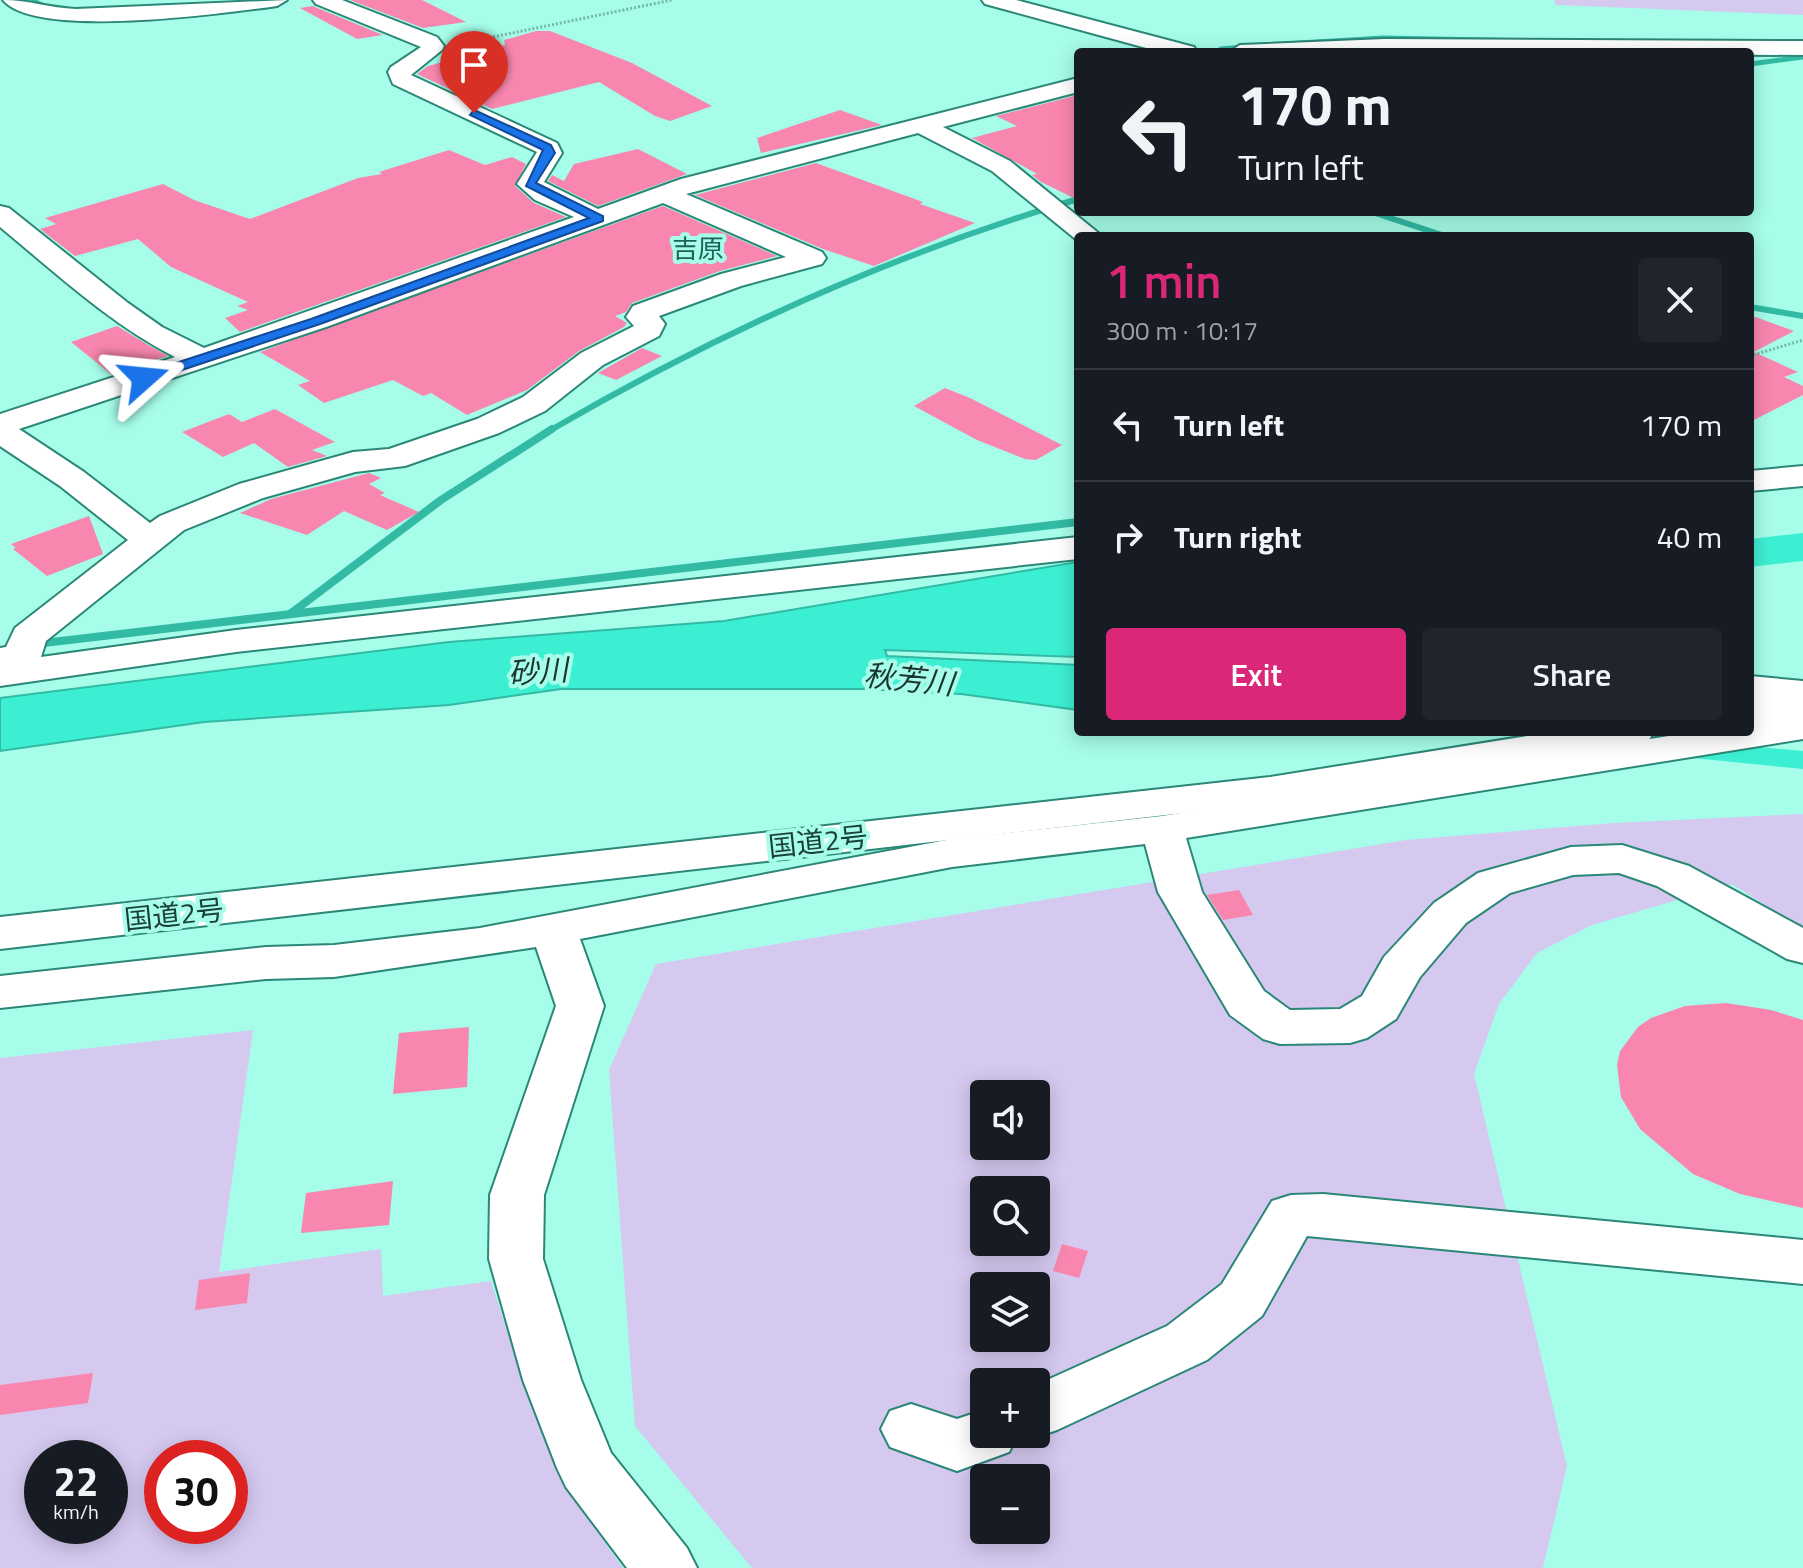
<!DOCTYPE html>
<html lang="en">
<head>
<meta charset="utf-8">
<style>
  body { margin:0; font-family:"Titillium Web","Noto Sans JP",sans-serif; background:#20242c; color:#f1f3f6; height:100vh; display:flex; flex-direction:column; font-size:30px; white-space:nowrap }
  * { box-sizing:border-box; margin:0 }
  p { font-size:26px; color:#9ea1a6 }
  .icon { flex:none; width:44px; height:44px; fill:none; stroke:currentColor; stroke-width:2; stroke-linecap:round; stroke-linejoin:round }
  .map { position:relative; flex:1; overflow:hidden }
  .side { position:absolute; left:1074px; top:232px; width:680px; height:504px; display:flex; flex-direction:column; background:#171b24; border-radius:8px; box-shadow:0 4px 20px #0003 }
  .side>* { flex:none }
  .top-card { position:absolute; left:1074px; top:48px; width:680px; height:168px; border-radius:8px; box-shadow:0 4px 20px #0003; background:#171b24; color:#f1f3f6; overflow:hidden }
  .tools { position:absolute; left:970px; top:1080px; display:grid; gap:16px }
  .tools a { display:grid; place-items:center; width:80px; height:80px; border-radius:8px; background:#171b24; box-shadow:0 4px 20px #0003; font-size:40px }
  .speed { position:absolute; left:24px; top:1440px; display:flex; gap:16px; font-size:40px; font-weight:700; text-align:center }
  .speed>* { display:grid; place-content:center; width:104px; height:104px; border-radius:50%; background:#171b24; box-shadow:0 4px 20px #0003; line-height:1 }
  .speed small { font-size:20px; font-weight:400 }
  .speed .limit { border:12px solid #d22; background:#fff; color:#111 }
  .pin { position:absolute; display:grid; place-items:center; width:68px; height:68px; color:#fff; margin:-82px -34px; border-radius:50% 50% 50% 0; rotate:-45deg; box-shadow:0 0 8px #0007 }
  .pin .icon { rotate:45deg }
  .me { position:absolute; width:88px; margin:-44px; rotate:72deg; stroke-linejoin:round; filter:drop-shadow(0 0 6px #0008) }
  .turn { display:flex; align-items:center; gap:28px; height:168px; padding:0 32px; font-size:36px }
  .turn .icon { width:104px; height:104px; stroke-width:2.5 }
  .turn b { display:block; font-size:56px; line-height:68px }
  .round { display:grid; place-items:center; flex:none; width:84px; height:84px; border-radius:8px; background:#20242c }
  .summary { display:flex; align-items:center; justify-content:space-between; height:136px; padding:0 32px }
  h1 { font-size:48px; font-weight:600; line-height:60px; color:#db2777 }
  .action { display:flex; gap:16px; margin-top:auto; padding:16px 32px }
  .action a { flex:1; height:92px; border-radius:8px; background:#db2777; color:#fff; font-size:32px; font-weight:600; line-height:92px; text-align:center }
  .action a+a { background:#20242c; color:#f1f3f6 }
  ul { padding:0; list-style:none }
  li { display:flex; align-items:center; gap:24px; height:112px; padding:0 32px; border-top:2px solid #363941 }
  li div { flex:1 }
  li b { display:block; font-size:30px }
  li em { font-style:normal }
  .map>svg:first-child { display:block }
  .green { fill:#d5c9f0; fill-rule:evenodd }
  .water { fill:#3defd2; stroke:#32baa4; stroke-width:2 }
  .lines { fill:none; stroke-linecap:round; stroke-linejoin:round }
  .stream-far2 { stroke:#32baa4; stroke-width:5 }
  .stream-far1 { stroke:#32baa4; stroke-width:6 }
  .stream { stroke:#32baa4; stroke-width:8 }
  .canal { fill:#3defd2; fill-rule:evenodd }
  .river { fill:#3defd2; fill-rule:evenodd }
  .building { fill:#f886ae }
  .minor-casing { stroke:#2b8777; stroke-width:4 }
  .highway-casing { stroke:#2b8777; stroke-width:4 }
  .path { stroke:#73b7a9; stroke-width:3; stroke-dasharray:2 2; stroke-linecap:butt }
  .minor { fill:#fff; fill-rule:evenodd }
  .highway { fill:#fff; fill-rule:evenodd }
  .route { fill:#1a73e8; stroke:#114b97; stroke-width:2 }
  .labels { text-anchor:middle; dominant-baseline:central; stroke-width:8; stroke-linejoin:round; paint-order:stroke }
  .far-quarter-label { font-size:26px; fill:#1e6357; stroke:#a6fdea }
  .street-label { font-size:28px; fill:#1a3f38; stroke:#a6fdea }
  .water-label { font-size:30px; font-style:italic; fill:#1a3530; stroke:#a6fdea }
</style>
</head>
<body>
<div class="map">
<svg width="1803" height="1568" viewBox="0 0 1803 1568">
  <rect width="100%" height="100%" fill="#a6fdea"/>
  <g class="green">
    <polygon points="1554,0 1803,0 1803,15 1556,5"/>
    <path d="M1803,814v115l-71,-45 -140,41 -55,28 -38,51 -25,70 93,392 -24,102h-791l-117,-142 -26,-356 47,-106 750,-124 208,-17zM984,1094h52v52h-52zM984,1190h52v52h-52zM984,1286h52v52h-52zM984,1382h52v52h-52zM984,1478h52v52h-52z"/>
    <path d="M253,1030l-34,242 162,-23 2,47 108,-15 37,116 34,85 61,86h-623v-510zM42,1458h68v68h-68zM162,1458h68v68h-68z"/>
  </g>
  <polygon class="water" points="1078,562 1078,657 885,650 887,656 1078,665 1078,710 961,694 862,689 561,689 449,705 204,722 0,751 0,698 449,642 724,621"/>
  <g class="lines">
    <g class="stream-far2">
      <polyline points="31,0 51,9"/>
      <polyline points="234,3 254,0"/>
      <polyline points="1283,44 1383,38 1536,41"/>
      <polyline points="1221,49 1244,47"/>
      <polyline points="1750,64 1803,57"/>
    </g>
    <g class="stream-far1">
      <polyline points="1372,212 1445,236"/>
      <polyline points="1750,307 1803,316"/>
      <path d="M549,431c165,-96 346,-178 529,-232"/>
    </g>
    <g class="stream">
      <polyline points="290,614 441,500 552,429"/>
      <polyline points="35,644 1078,522"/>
    </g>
    <polygon class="canal" points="1704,742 1803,751 1803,769 1693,758 1688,751 1693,744"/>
    <polygon class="river" points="1803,533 1803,561 1750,567 1750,539"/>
  </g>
  <g class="building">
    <polygon points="350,0 422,0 466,22 423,28"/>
    <polygon points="313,6 315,7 383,35 357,39 300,8"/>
    <polygon points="536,31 550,31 632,63 712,106 670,121 655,116 599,82 492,109 417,74 428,66 505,45 504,40"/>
    <polygon points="1078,95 1078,200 1041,182 1032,175 1037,174 972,138 1017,126 996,116"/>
    <polygon points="840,110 882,125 761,153 757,138"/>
    <polygon points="638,149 687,174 598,206 548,181 552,175 564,181 574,164"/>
    <polygon points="449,150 485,165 512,157 526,164 515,186 534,203 566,217 240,332 225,318 248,310 237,306 248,302 171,267 138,239 75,256 40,229 56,224 45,218 163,184 194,200 250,219 358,178 382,174 379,172"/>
    <polygon points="816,163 923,202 920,204 975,223 874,266 823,249 695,195"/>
    <polygon points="663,206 777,256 720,271 632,303 626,312 615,316 627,323 624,327 579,351 527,390 467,415 431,393 423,396 393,380 324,403 298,385 310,381 260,352"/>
    <polygon points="1750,315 1794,331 1754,352 1798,372 1784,377 1803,386 1803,395 1750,422"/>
    <polygon points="117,326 150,346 168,356 111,374 71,342"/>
    <polygon points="642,348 662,356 616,380 598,373"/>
    <polygon points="945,388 970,398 1062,445 1036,460 1025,459 977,440 914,406"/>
    <polygon points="275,409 335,442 312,450 327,456 288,467 254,443 223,457 182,432 229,414 242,422"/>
    <polygon points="369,473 381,478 369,484 385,493 380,495 419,512 387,530 344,511 307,535 240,513 271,499"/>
    <polygon points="89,516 103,554 47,576 13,549 16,548 11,544"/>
    <polygon points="1239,890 1253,915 1223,920 1207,895"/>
    <polygon points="1726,1003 1771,1010 1803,1020 1803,1208 1740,1194 1693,1174 1640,1129 1621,1097 1617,1065 1620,1051 1638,1027 1651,1018 1685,1006"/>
    <polygon points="469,1027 467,1087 393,1094 399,1033"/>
    <polygon points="393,1181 389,1225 301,1233 306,1193"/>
    <polygon points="1062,1244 1088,1251 1079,1278 1053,1271"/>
    <polygon points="250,1273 247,1303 195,1310 199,1280"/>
    <polygon points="93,1373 88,1403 0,1415 0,1385"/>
  </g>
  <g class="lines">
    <defs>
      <g id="minor">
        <path d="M3,0c26,0 47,8 73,9l211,-9 -10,6c-51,7 -241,34 -274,-6z"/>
        <path d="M313,0h29l95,37 7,9 -2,4 -31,25 146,68 5,10 -18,29 54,27 83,-30 397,-101v14l-135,35 67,34 92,75h-24v5l-86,-70 -74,-38 -232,61 136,58 4,6 -4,6 -81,22 -82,30 6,8 -6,12 -56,29 -58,46 -46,22 -94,33 -50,6 -92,26 -79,32 -138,111 -5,16 195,-27 842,-93v22l-842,93 -236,34v-38l6,-1 9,-19 113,-88 -68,-54 -60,-40v-32l175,-57c-65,-33 -119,-84 -175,-130v-21l9,2 119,95 34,24 42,21 370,-131 -39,-17 -18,-16 20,-32 -144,-68 -5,-12 3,-5 30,-20 -105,-43zM663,203l123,54 -65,17 -88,32 -7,11 8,9 -53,27 -58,44 -46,22 -88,30 -36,3 -114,32 -79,32 -10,7 -66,-51 -65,-43 307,-102z"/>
        <polygon points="982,0 1016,0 1194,47 1197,52 1161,52 985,4"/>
        <polygon points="1385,39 1803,41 1803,55 1229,52 1240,45"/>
        <polygon points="1803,466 1803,486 1750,491 1750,471"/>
        <polygon points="1750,676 1803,681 1803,705 1750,700"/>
        <polygon points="1803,715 1803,739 1186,838 1202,892 1264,991 1290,1010 1340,1009 1362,996 1384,957 1434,903 1478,873 1571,847 1622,845 1689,866 1803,928 1803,963 1787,959 1657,886 1619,873 1573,875 1510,893 1466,923 1420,977 1396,1019 1367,1038 1350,1043 1280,1044 1263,1039 1230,1015 1158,892 1145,844 952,867 580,939 604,1006 544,1195 543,1259 581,1380 611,1453 687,1548 697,1568 627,1568 566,1487 557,1468 523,1380 489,1259 490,1195 556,1006 536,947 334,977 266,979 0,1008 0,976 266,947 334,945 480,928 952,839 1162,816 1694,732 1750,732 1750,723"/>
        <polygon points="1323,1194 1803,1240 1803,1284 1307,1236 1262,1316 1207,1360 1057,1430 1036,1437 1027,1434 1036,1434 1036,1385 1167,1326 1222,1284 1272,1201 1291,1195"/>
        <polygon points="911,1404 957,1419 984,1410 984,1434 1018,1434 1009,1452 957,1471 890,1447 881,1429 890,1411"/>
      </g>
      <g id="highway">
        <polygon points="1803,692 1803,718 1750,726 1750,700"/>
        <polygon points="1552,732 1654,732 1648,741 1633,745 1270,803 0,949 0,917 1270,777"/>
      </g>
    </defs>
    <use href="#minor" class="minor-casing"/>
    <use href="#highway" class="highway-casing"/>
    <g class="path">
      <polyline points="454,45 672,0"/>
      <polyline points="1750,356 1803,340"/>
    </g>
    <use href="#minor" class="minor"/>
    <use href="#highway" class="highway"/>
  </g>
  <polygon class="route" points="474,110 551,145 555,153 536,183 603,216 603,221 320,324 149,381 139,381 139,375 311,319 589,218 526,186 543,150 470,115"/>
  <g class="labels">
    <g class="far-quarter-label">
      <text x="698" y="248">吉原</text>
    </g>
    <g class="street-label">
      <text transform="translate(818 841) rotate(-6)">国道2号</text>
      <text transform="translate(174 914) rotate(-6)">国道2号</text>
    </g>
    <g class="water-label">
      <text transform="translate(538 671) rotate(-4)">砂川</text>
      <text transform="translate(909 679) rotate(6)">秋芳川</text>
    </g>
  </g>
</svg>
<div class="tools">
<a><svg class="icon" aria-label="sound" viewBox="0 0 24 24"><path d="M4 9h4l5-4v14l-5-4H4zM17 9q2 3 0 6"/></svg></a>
<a><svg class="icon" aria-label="search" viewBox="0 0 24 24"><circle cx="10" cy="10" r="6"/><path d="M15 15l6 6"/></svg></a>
<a><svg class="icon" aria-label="layers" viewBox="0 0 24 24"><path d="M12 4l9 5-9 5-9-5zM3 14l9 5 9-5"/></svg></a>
<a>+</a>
<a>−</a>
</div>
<div class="speed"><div>22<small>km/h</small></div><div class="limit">30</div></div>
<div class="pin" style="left:474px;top:113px;background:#d93025"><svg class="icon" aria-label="arrive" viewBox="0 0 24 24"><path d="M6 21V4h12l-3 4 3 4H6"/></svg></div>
<svg class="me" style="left:144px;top:378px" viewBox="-20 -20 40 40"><path d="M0-17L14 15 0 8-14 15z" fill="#1a73e8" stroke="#fff" stroke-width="4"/></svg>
<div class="top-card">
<div class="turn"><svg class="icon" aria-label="left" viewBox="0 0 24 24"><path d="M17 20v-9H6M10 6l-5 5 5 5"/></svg><div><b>170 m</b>Turn left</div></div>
</div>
<section class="side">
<div class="summary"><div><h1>1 min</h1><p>300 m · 10:17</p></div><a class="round"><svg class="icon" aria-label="close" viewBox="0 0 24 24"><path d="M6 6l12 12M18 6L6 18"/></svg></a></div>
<ul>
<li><svg class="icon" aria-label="left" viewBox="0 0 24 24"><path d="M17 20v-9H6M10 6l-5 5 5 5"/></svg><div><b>Turn left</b></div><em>170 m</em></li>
<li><svg class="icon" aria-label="right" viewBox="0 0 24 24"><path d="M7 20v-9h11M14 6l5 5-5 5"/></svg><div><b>Turn right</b></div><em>40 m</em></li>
</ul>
<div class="action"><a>Exit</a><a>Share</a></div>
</section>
</div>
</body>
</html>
